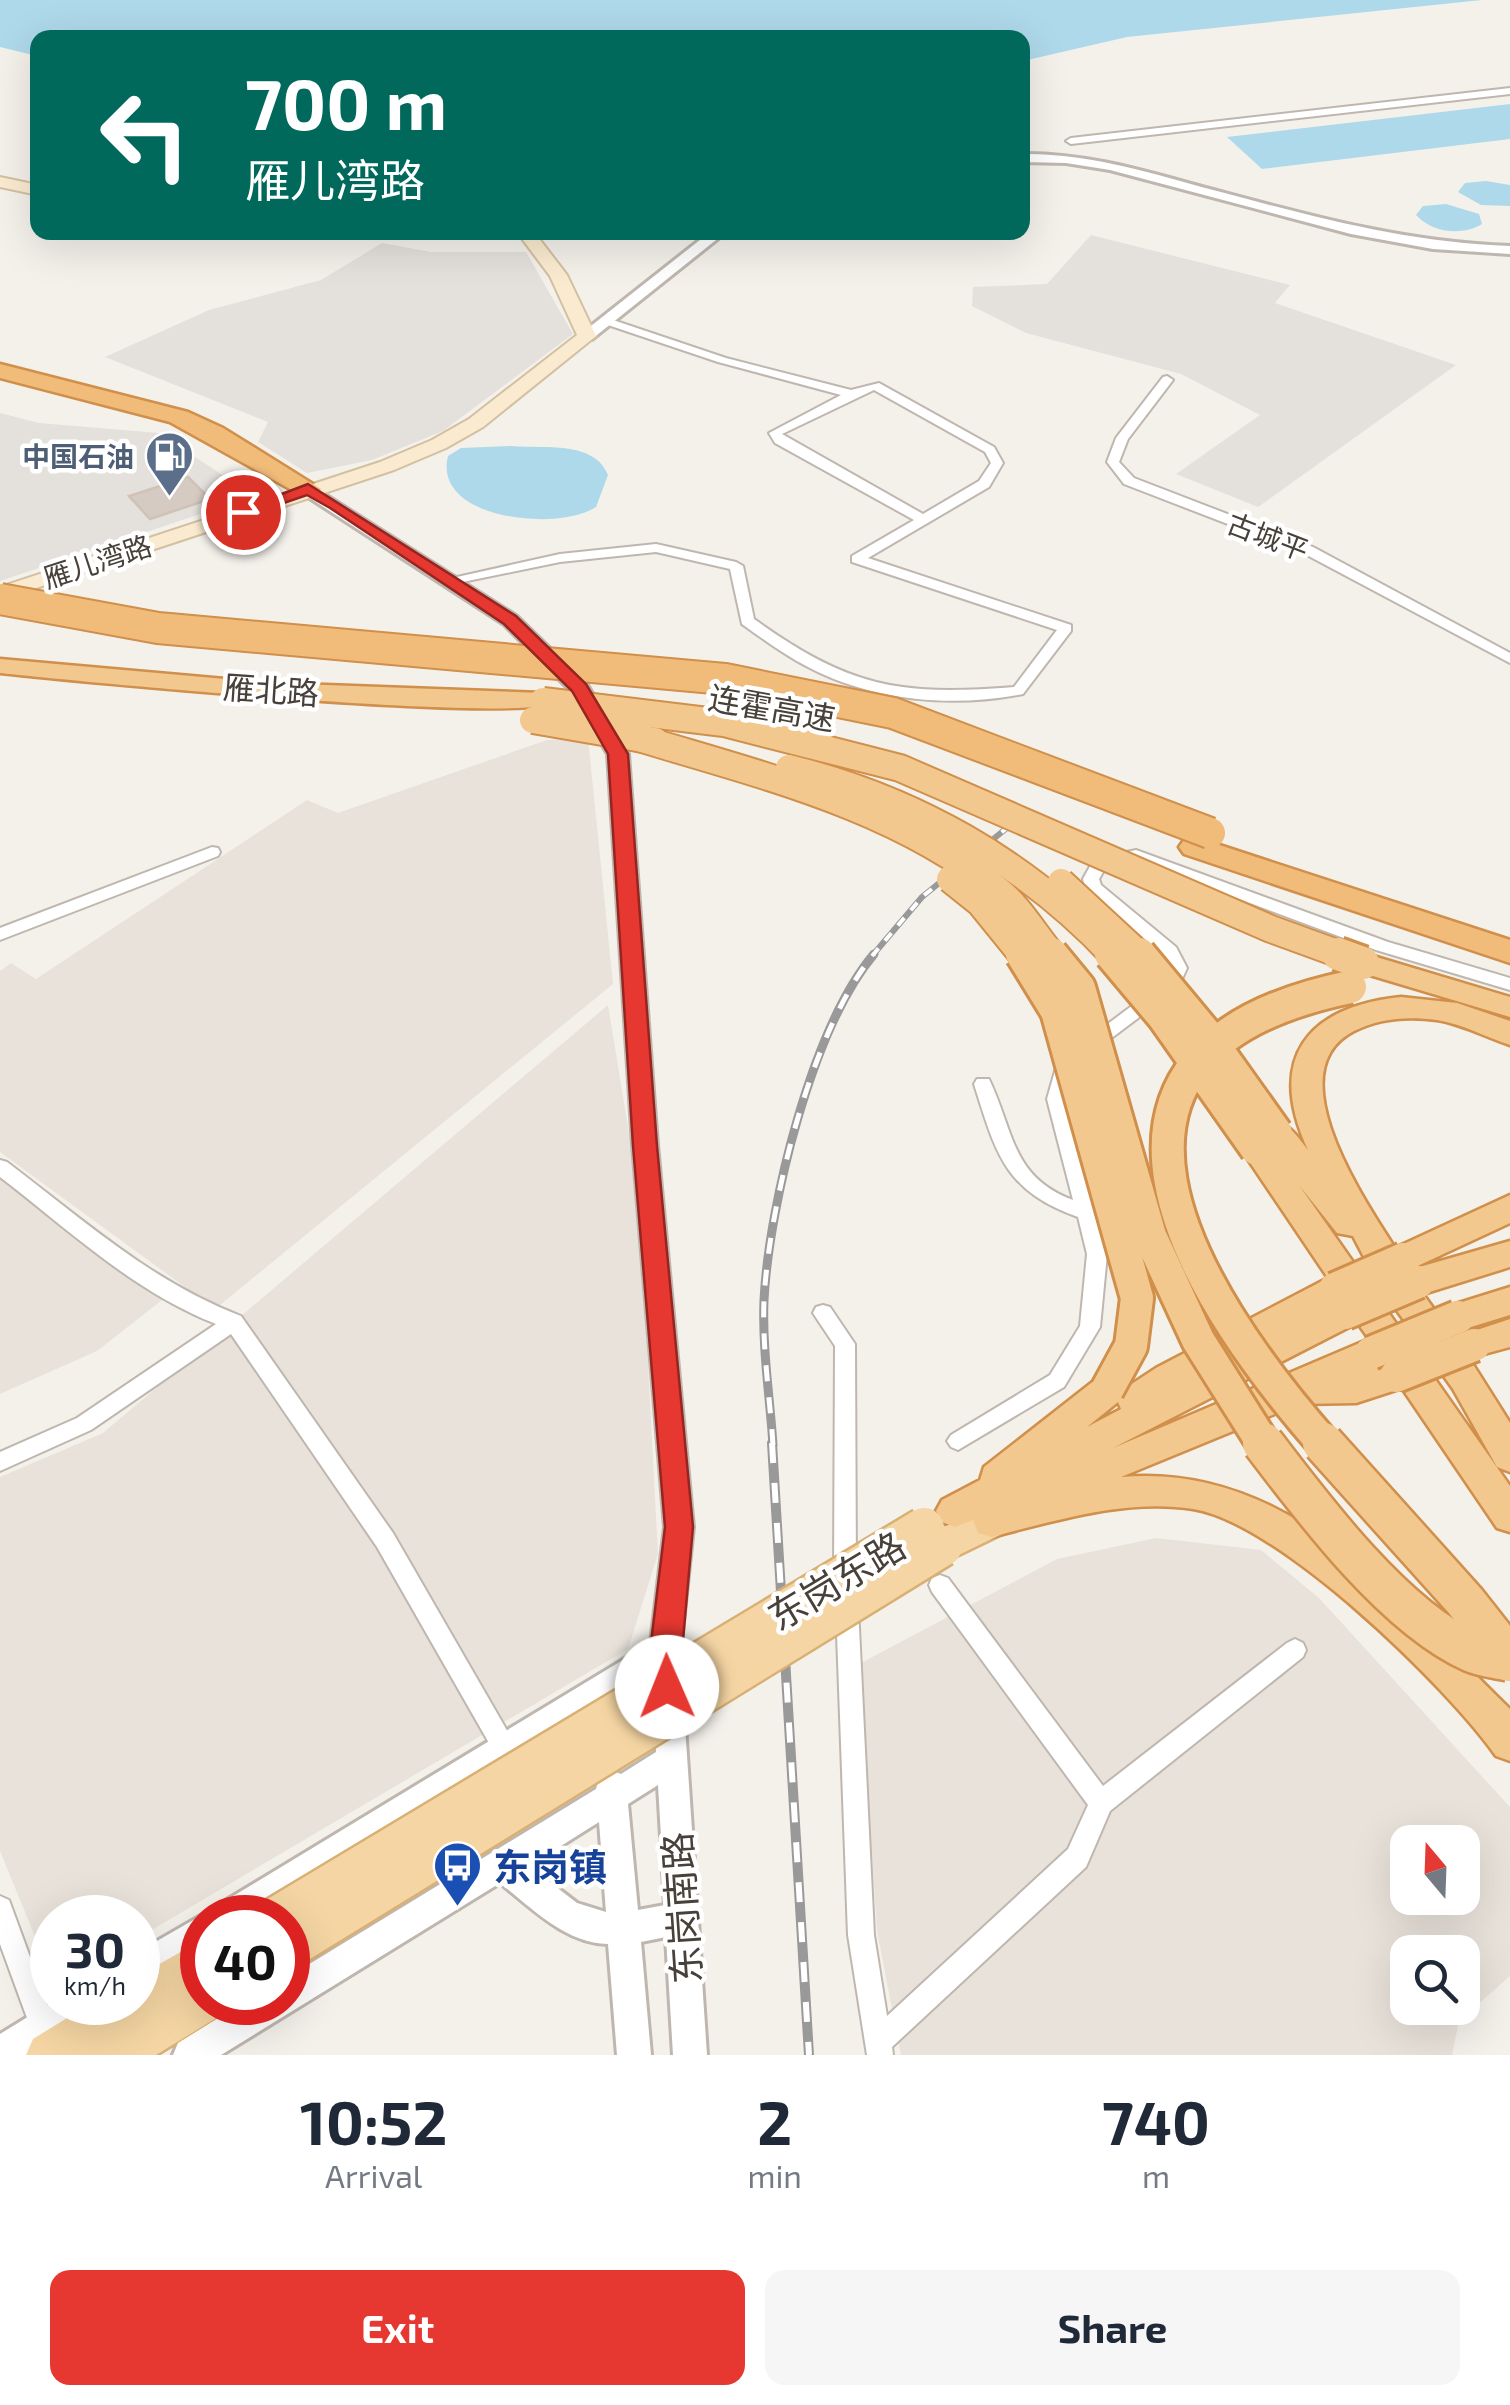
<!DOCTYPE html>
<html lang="en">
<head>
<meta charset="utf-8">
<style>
  body { margin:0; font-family:"Exo 2","Noto Sans SC",sans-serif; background:#f6f6f7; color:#1f2937; height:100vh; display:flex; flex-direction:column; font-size:38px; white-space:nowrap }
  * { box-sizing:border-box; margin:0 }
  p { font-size:32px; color:#747a83 }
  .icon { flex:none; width:55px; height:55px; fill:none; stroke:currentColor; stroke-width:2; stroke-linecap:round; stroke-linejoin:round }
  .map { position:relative; height:2055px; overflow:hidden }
  .sheet { display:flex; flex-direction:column; background:#fff; flex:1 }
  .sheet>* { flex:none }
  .banner { position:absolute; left:30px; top:30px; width:1000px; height:210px; border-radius:20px; box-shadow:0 10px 40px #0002; background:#00695c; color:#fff; overflow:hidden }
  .needle { width:65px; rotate:341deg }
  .fabs { position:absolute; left:1390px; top:1825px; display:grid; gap:20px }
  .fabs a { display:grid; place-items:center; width:90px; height:90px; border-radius:20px; background:#fff; box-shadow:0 10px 40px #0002; font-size:50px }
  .speed { position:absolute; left:30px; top:1895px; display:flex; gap:20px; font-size:50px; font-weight:700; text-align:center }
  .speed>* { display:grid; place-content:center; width:130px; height:130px; border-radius:50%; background:#fff; box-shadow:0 10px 40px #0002; line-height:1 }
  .speed small { font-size:25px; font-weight:400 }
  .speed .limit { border:15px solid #d22; background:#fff; color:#111 }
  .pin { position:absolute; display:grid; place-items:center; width:85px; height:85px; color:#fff; margin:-42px; border:5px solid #fff; border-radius:50%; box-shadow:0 2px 10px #0007 }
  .me { position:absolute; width:110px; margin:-55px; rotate:359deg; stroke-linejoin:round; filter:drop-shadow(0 0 8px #0008) }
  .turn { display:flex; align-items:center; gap:35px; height:210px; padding:0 50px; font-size:45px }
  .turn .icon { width:130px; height:130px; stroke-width:2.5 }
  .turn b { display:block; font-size:70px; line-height:85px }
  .eta { display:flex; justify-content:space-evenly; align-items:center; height:170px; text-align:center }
  .eta b { font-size:60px; font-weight:700; line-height:70px }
  .button { display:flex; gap:20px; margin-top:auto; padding:20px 50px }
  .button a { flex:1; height:115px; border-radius:20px; background:#e63730; color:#fff; font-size:40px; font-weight:700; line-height:115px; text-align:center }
  .button a+a { background:#f6f6f7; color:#1f2937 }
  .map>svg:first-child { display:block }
  .residential { fill:#e8e2da; fill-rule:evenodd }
  .industrial { fill:#e4e0dc }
  .water { fill:#aed9ea }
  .building { fill:#d5cbc2; stroke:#cfc2b6; stroke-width:2.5 }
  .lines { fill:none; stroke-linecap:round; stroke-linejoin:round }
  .minor-casing { stroke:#bfb7af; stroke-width:4 }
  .tertiary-casing { stroke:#bfb7af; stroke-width:6 }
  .secondary-casing { stroke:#d2c0a1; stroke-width:4 }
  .primary-casing { stroke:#d9b074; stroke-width:5 }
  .trunk-casing { stroke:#d08f4a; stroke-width:5 }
  .motorway-casing { stroke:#d08f4a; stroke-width:5 }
  .minor { fill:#fff; fill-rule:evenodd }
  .tertiary { fill:#fff; fill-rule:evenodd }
  .secondary { fill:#faebd0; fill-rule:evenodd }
  .primary { fill:#f5d5a3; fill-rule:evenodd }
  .trunk { fill:#f3c88e; fill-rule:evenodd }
  .motorway { fill:#f1bc7a; fill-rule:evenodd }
  .rail-far2-casing { stroke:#999; stroke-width:6 }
  .rail-far1-casing { stroke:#999; stroke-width:9 }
  .rail-casing { stroke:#999; stroke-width:10 }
  .rail-far2 { stroke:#fff; stroke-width:4; stroke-dasharray:10; stroke-linecap:butt }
  .rail-far1 { stroke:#fff; stroke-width:5; stroke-dasharray:16; stroke-linecap:butt }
  .rail { stroke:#fff; stroke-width:6; stroke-dasharray:20; stroke-linecap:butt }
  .primary-bridge-casing { stroke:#d9b074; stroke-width:45; stroke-linecap:butt }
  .trunk-bridge-far2-casing { stroke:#d08f4a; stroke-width:30; stroke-linecap:butt }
  .trunk-bridge-far1-casing { stroke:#d08f4a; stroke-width:38; stroke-linecap:butt }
  .trunk-bridge-casing { stroke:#d08f4a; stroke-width:45; stroke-linecap:butt }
  .motorway-bridge-casing { stroke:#d08f4a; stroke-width:34; stroke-linecap:butt }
  .primary-bridge { stroke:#f5d5a3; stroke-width:40 }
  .trunk-bridge-far2 { stroke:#f3c88e; stroke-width:26 }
  .trunk-bridge-far1 { stroke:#f3c88e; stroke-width:32 }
  .trunk-bridge { stroke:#f3c88e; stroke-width:40 }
  .motorway-bridge { stroke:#f1bc7a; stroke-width:30 }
  .route { fill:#e63730; stroke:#96241f; stroke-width:2.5 }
  .labels { text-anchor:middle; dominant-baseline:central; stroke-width:9; stroke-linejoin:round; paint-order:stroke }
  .far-service-label { font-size:28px; font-weight:bold; fill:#4e5e75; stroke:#fff; text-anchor:end }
  .far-street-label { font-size:28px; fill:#48413a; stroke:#fff }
  .street-label { font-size:32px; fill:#48413a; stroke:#fff }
  .near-street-label { font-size:38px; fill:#48413a; stroke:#fff }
  .near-transit-label { font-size:38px; font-weight:bold; fill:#164399; stroke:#fff; text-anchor:start }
</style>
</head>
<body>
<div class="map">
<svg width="1510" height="2055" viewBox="0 0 1510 2055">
  <rect width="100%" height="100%" fill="#f4f1eb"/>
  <g class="residential">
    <polygon points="588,738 613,984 215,1309 0,1152 0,971 11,963 36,979 307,800 338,813 547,740"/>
    <polygon points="608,1005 639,1194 658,1554 628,1649 138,1938 138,1918 52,1918 52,1978 0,1851 0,1477 103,1433"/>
    <polygon points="0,1174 30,1193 162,1300 97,1351 0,1394"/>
    <path d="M1156,1538l105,12 58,48 191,209v169l-51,45 -7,34h-551l-24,-124 -18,-267 198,-105zM1408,1842h54v56h-54zM1408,1952h54v56h-54z"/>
  </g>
  <g class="industrial">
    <polygon points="1091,235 1290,285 1275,303 1456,365 1258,507 1176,474 1260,415 1181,374 1026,333 972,306 973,287 1047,284"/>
    <polygon points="382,243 431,252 526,252 573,334 443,431 372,460 307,473 258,442 268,422 105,357 209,310 321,280"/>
    <polygon points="0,413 39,423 159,433 254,496 0,581"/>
  </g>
  <g class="water">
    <polygon points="0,0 1482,0 1127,37 1023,61 1022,38 38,38 37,56 0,47"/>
    <polygon points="1510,104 1510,139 1262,169 1227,137"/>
    <polygon points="1486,181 1510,185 1510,206 1481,205 1458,192 1465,183"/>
    <path d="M1446,204l33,10 3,10c-20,12 -50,9 -66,-9l7,-9z"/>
    <path d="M511,446c33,3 83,-6 97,29l-12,32c-37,25 -164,13 -148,-51l13,-8z"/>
  </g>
  <polygon class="building" points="188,477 210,499 150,519 129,496"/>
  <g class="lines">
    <defs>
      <g id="minor">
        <polygon points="1510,88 1510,94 1071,144 1066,141 1071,138"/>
        <path d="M602,319h8l116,39 125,32 28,-7 115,64 9,16 -14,24 -121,71 203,67v6l-48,63c-71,14 -151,7 -215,-27 -24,-12 -45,-28 -66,-43l-12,-55 -74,-17 -96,10 -112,23v-6l112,-25 96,-10 80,18 7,4 11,53c95,68 144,77 260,68l43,-57 -205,-68v-6l62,-36 -139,-77 -6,-10 72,-38 -123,-33 -116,-39zM874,390l111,62 6,11 -12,18 -56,33 -141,-80z"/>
        <polygon points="1167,376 1173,380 1128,439 1119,462 1134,478 1313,547 1510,653 1510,663 1303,553 1124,484 1107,462 1116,438 1163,377"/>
        <polygon points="212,847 218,848 220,852 218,856 0,940 0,928"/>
        <polygon points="1136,850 1388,942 1510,978 1510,990 1376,950 1135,860 1106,867 1099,879 1101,885 1176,947 1187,968 1178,988 1097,1049 1085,1049 1082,1045 1085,1041 1165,981 1171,968 1163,955 1085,887 1083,879 1094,859"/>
        <path d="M1066,1058l9,6 -10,35 42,155 -7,73 -36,60 -106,63 -7,-3 -4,-6 4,-6 99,-60 30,-49 7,-72 -9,-37c-74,-26 -82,-64 -104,-133l3,-5h12c25,52 22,98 84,121l-26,-101 10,-35z"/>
        <path d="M0,1160l7,2c75,57 145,120 234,154l152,217 120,208 4,8 -4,8 -8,3 -8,-3 -120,-210 -146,-213 -140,96 -91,41v-19l77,-34 139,-94c-82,-32 -147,-94 -216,-147z"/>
        <polygon points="823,1305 830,1307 855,1344 856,1576 853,1583 845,1586 837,1583 834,1576 835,1346 813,1313 816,1307"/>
        <polygon points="940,1575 948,1578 1103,1786 1287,1643 1295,1639 1303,1643 1306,1650 1303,1657 1110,1811 1086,1867 892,2047 893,2055 867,2055 848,1935 836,1607 839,1600 847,1597 855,1600 858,1607 874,1935 887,2016 1068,1849 1088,1805 932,1592 929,1585 932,1578"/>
        <polygon points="0,1896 9,1900 56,2028 52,2037 43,2041 34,2037 0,1944"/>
      </g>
      <g id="tertiary">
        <path d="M1022,154c68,-1 131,20 195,37 97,26 192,52 293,55v8l-77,-5 -82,-15 -241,-64 -44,-7 -44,-1z"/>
        <polygon points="710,232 726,232 592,339 582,339 582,333"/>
        <path d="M308,484l208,132 71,69 41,69 29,391 36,382 -13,124 27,404h-34l-7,-118 -25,5 10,113h-34l-9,-111c-43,-1 -76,-36 -108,-61l-279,172h-48l5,-12 66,-41h44v-25l308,-188 4,-15 11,-4 10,4 35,-22 -4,-77 -395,243h-47l5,-11 436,-264 14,-116 -32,-382 -25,-391 -36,-62 -68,-68 -202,-131v-8zM658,1785l7,120 -27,5 -10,-106zM599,1822l7,90 -29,-9 -48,-37z"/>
        <polygon points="202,1915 209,1918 202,1918 202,1949 138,1987 138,1952"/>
        <polygon points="52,2002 100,2002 96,2014 28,2055 0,2055 0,2034"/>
      </g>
      <g id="secondary">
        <polygon points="0,177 38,185 38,195 0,187"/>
        <polygon points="517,232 534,232 567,275 596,336 483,427 446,448 394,470 0,600 0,587 380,462 432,440 469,419 577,335 550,276"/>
      </g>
      <g id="primary">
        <polygon points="991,1505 1004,1509 1010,1521 1004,1533 942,1563 929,1558 923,1546 929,1534"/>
        <polygon points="202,1940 202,2002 224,2002 218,2017 156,2055 26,2055 33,2039 93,2002 138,2002 138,1976"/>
      </g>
      <g id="trunk">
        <path d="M0,659l271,24 272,10 13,8c-22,25 -492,-21 -556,-28z"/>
        <polygon points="1363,953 1510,997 1510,1017 1353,970 1348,963"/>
        <path d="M1401,997l56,6 53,18v24c-25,-8 -47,-21 -73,-25 -30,-4 -57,-2 -83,11 -78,40 10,168 41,217l115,-53v28l-101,47 101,-29v26l-87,27 21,29 -3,-6 5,-10 64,-20v28l-52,16 -11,-4 11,15 4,-7 48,-16v28l-41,11 41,65v49l-13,-5 -44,-78 -75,-105 -25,-48 -16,-3 -38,-48 211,301v46l-13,-4 -95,-140 -46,15 -57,1 -178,73c169,-15 279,125 389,232v52l-14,-5c-50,-71 -218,-234 -303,-247 -67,-11 -138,12 -202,28l-13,-4 -5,-13 -18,7 -13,-5 -6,-11 6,-11 38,-20 4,-13 111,-87 12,-5 12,5 5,9 32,-21 172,-90 -87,-129 5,-8 18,-2 -4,-6 5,-8c22,-7 30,9 43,25 -42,-91 -2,-143 93,-153zM1357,1322l12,17 -256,109 244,-125zM1118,1402l3,7 -34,18z"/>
      </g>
      <g id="motorway">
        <polygon points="0,364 188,412 223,428 321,489 317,494 299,494 170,422 0,378"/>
        <polygon points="1195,837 1510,940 1510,963 1184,854 1179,847 1184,840"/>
      </g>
    </defs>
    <use href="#minor" class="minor-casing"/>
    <use href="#tertiary" class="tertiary-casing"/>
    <use href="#secondary" class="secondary-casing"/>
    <use href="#primary" class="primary-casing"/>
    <use href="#trunk" class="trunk-casing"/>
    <use href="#motorway" class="motorway-casing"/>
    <use href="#minor" class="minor"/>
    <use href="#tertiary" class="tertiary"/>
    <use href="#secondary" class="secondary"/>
    <use href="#primary" class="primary"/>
    <use href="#trunk" class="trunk"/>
    <use href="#motorway" class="motorway"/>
    <defs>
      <polyline id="rail-far2" points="872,956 922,897 1013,823"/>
      <path id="rail-far1" d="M773,1445c-3,-47 -11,-97 -9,-145 5,-96 48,-272 110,-346"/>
      <polyline id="rail" points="772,1443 809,2055"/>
    </defs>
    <use href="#rail-far2" class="rail-far2-casing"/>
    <use href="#rail-far1" class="rail-far1-casing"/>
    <use href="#rail" class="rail-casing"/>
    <use href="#rail-far2" class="rail-far2"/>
    <use href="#rail-far1" class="rail-far1"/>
    <use href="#rail" class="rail"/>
    <defs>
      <g id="primary-bridge">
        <polyline points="275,1918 924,1528"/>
        <polyline points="288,1949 942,1546"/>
      </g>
      <g id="trunk-bridge-far2">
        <polyline points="543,701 724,723 900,768 1271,929 1345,956"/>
        <polyline points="533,720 655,741"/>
        <path d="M639,738c125,38 257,69 360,153 21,17 37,45 54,65"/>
        <path d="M789,768c125,31 237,94 325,188"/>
        <polyline points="950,879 980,903 1023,956"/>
        <polyline points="1061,882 1141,956"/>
      </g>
      <g id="trunk-bridge-far1">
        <polyline points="1022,954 1057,1011 1137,1298 1131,1346 1107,1390"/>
        <polyline points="1051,954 1079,988 1150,1236 1198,1340 1264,1445"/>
        <polyline points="1111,954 1164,1017 1257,1149"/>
        <polyline points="1139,954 1204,1032 1276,1133"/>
        <polyline points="1338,954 1363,963"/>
        <polyline points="1335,1289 1404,1259"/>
        <polyline points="1345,1313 1418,1282"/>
        <polyline points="1371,1353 1458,1317"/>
        <polyline points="1396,1376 1474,1345"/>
        <path d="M1325,1445c-137,-156 -283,-395 25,-458"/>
      </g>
      <g id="trunk-bridge">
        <path d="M1263,1443c50,66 132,175 209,209 11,5 26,6 38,9"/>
        <polyline points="1323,1443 1465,1601 1510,1658"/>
      </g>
      <polyline id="motorway-bridge" points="0,599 158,628 725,679 893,713 1210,833"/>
    </defs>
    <use href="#primary-bridge" class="primary-bridge-casing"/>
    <use href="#trunk-bridge-far2" class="trunk-bridge-far2-casing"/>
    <use href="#trunk-bridge-far1" class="trunk-bridge-far1-casing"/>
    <use href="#trunk-bridge" class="trunk-bridge-casing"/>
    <use href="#motorway-bridge" class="motorway-bridge-casing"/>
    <use href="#primary-bridge" class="primary-bridge"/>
    <use href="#trunk-bridge-far2" class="trunk-bridge-far2"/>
    <use href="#trunk-bridge-far1" class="trunk-bridge-far1"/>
    <use href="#trunk-bridge" class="trunk-bridge"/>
    <use href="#motorway-bridge" class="motorway-bridge"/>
  </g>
  <polygon class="route" points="308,484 516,616 586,684 628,754 657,1146 693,1527 678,1697 667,1701 656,1697 650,1651 665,1527 633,1146 608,754 572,691 504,624 330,508 307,495 243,517 235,512"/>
  <defs>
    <symbol id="fuel-pin" viewBox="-11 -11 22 30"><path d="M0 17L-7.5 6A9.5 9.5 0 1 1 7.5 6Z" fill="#5c6f8a" stroke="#fff"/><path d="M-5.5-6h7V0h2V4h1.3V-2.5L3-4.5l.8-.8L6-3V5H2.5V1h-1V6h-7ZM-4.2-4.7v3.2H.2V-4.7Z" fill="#fff"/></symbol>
    <symbol id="bus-pin" viewBox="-11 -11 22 30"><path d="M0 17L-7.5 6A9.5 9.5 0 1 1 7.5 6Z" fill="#1a4fb4" stroke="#fff"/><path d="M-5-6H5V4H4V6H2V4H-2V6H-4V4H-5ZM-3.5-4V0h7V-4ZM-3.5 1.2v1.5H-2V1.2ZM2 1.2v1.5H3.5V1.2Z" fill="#fff"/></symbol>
  </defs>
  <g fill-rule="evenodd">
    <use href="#fuel-pin" x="142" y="428" width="55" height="75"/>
    <use href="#bus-pin" x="430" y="1838" width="55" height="75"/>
  </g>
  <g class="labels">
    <g class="far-service-label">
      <text x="134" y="456">中国石油</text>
    </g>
    <g class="far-street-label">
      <text transform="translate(1268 536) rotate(21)">古城平</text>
      <text transform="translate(97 561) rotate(-18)">雁儿湾路</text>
    </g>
    <g class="street-label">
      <text transform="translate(271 689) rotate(4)">雁北路</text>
      <text transform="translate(772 707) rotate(10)">连霍高速</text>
    </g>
    <g class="near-street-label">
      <text transform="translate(836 1580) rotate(-31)">东岗东路</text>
      <text transform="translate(681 1908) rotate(-94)">东岗南路</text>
    </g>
    <g class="near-transit-label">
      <text x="493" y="1866">东岗镇</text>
    </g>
  </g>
</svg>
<div class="fabs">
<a><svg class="needle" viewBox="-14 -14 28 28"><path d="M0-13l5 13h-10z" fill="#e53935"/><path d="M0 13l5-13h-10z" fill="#747a83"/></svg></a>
<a><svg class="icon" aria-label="search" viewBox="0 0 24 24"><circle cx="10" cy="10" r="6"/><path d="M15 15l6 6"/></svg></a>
</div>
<div class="speed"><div>30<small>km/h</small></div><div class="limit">40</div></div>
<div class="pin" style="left:243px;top:512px;background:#d93025"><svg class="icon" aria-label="arrive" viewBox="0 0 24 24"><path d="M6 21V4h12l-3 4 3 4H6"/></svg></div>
<svg class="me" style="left:667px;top:1687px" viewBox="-20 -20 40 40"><circle r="19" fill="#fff"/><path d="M0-13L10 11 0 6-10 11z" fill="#e63730"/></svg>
<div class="banner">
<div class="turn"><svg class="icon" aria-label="left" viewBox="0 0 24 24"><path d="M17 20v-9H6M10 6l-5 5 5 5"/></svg><div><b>700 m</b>雁儿湾路</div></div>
</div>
</div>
<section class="sheet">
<div class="eta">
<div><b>10:52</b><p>Arrival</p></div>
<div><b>2</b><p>min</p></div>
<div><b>740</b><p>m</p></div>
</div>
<div class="button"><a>Exit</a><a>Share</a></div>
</section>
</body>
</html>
